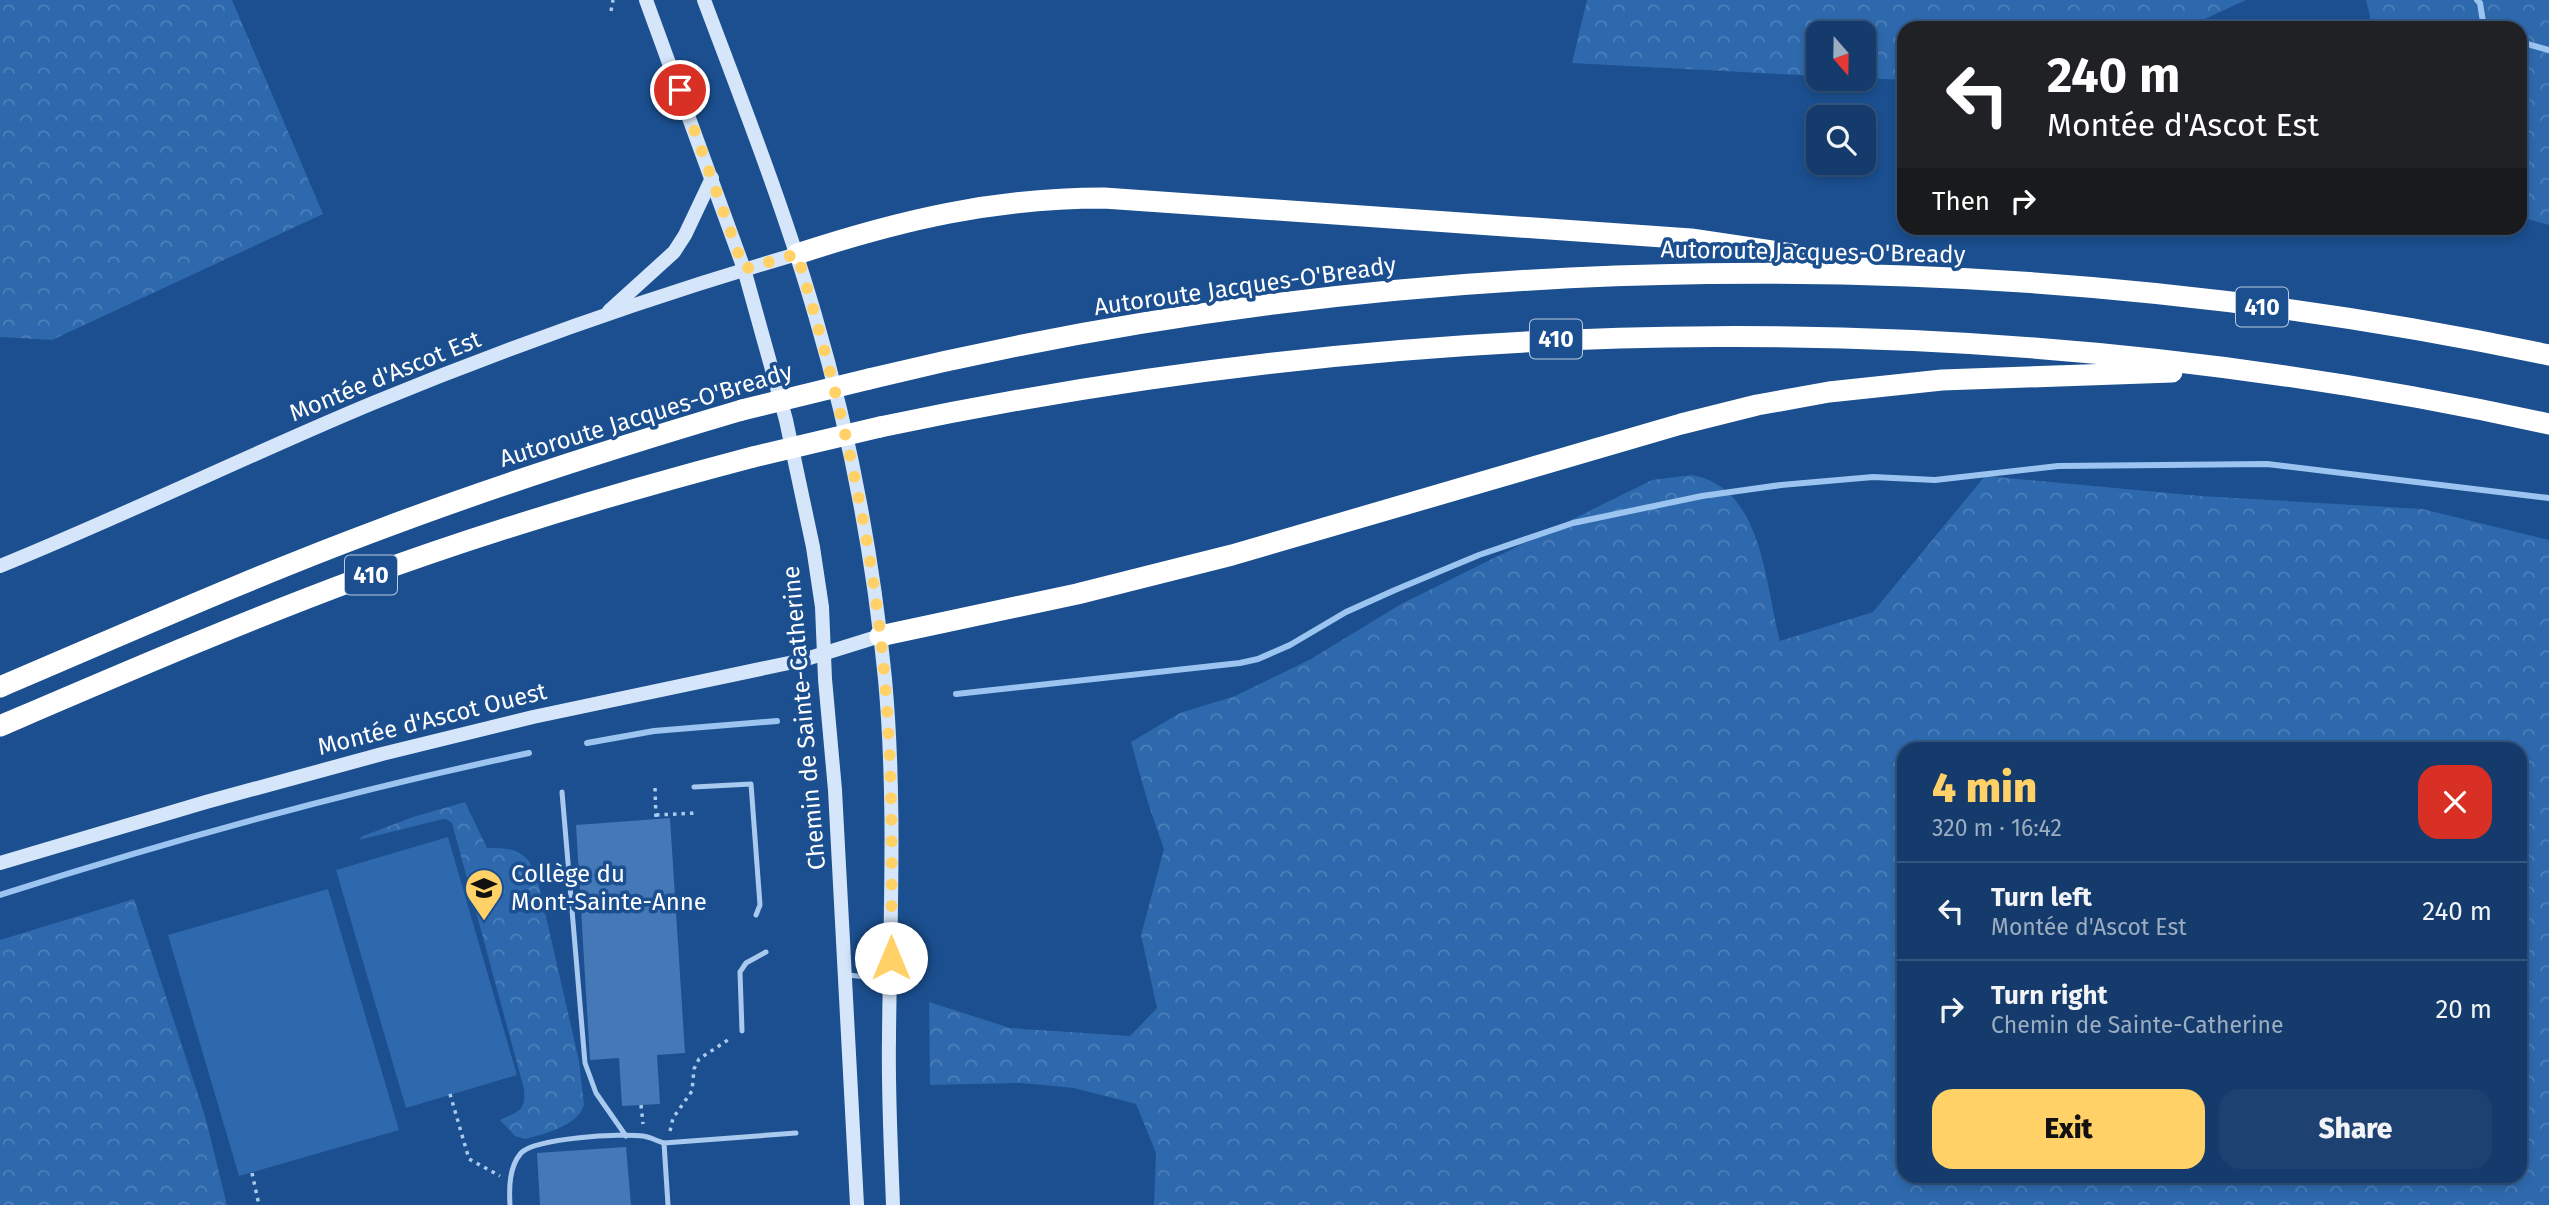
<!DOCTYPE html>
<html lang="en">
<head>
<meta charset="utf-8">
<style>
  body { margin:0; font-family:"Fira Sans",sans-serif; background:#1d4271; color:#f1f3f6; height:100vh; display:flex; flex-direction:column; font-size:26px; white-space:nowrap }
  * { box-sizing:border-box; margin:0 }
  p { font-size:23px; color:#9dadc1 }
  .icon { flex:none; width:38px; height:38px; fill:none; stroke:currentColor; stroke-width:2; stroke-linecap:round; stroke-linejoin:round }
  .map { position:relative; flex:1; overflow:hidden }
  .side { position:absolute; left:1897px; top:742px; width:630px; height:441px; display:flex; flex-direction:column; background:#143b6b; border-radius:21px; box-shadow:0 4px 10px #0003,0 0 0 2px #33557e }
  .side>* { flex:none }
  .top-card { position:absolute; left:1897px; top:21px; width:630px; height:214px; border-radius:21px; box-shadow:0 4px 10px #0003,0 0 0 2px #33557e; background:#202124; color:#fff; overflow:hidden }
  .needle { width:46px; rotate:160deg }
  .buttons { position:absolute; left:1806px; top:21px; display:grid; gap:14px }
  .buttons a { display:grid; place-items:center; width:70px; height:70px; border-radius:14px; background:#143b6b; box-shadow:0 4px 10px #0003,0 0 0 2px #33557e; font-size:35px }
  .pin { position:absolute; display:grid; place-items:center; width:60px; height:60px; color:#fff; margin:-30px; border:4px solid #fff; border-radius:50%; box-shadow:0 2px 7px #0007 }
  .me { position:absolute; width:77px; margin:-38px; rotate:0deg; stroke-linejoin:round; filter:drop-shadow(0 0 5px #0008) }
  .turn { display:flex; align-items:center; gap:24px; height:147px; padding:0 35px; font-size:32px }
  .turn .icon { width:91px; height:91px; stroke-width:2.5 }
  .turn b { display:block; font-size:49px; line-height:60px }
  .then { display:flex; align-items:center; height:66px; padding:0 35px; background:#0003; gap:14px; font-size:26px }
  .round { display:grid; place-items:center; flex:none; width:74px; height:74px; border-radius:21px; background:#1d4271 }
  .head { display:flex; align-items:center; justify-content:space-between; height:119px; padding:0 35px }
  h1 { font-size:42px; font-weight:800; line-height:52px; color:#ffd166 }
  .action { display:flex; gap:14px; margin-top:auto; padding:14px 35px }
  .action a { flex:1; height:80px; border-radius:21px; background:#ffd166; color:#111; font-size:28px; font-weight:800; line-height:80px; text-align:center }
  .action a+a { background:#1d4271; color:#f1f3f6 }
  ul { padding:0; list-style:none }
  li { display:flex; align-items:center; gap:21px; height:98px; padding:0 35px; border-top:2px solid #33557e }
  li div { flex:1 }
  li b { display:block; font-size:26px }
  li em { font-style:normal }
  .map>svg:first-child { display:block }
  .green { fill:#2e69ad }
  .forest { fill:url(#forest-crowns); fill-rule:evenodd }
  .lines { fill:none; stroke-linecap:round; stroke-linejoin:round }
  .stream { stroke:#9cc4f0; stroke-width:6 }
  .building { fill:#4478b7 }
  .path { stroke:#a9c9ee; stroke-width:3.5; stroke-dasharray:3.5 5; stroke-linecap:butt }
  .lane { stroke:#a9c9ee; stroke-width:5 }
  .secondary { stroke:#d6e6fa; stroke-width:14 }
  .highway { stroke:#fff; stroke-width:21 }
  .highway-bridge { stroke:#fff; stroke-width:21 }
  .route { stroke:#ffd166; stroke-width:12; stroke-dasharray:0 21.6 }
  .labels { text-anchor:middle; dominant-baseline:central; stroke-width:7; stroke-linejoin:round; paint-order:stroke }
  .shield { fill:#1b4f8f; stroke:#bbcadd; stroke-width:2 }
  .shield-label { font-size:23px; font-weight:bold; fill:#fff }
  .street-label { font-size:24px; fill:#fff; stroke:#1b4f8f }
  .poi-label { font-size:24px; fill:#fff; stroke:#1b4f8f; text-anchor:start }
</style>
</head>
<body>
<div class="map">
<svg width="2549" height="1205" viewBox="0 0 2549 1205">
  <defs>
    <pattern id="forest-crowns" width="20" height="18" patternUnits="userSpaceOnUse" patternTransform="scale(1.75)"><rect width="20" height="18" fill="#2e69ad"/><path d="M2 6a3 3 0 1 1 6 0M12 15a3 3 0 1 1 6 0" fill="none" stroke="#4d80b9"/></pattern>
  </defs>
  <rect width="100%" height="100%" fill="#1b4f8f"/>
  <g class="green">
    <polygon points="448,837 517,1075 406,1108 336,870"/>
    <polygon points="328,889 399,1130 239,1176 168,935"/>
  </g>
  <g class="forest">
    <polygon points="0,0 232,0 323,214 52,340 0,337"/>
    <polygon points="1587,0 2246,0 2196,23 2177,28 1904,28 1904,80 1864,78 1864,33 1818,33 1818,76 1572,63"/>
    <polygon points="2366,0 2549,0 2549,225 2520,217 2520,28 2368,28 2370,16"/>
    <path d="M1691,475c72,11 74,110 89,166l93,-29 112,-136 216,20 221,13 127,31v665h-1395l2,-52 -20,-49 -62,-16 -53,-5 -91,2 -1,-83 81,26 120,8 27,-28 -16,-73 23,-86 -16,-46 -17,-61 49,-29 55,-17 76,-37 90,-55 251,-124zM2520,749v427h-616v-427z"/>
    <path d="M465,802l22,46c25,0 37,1 49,25l43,188 5,44c-6,21 -40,29 -59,34l-10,-3 -15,-16c19,-9 26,-9 24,-31l-72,-266 -6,-4 -7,1 -80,20 4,-4 50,-19z"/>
    <polygon points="134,899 205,1116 227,1205 0,1205 0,940"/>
  </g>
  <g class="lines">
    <g class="stream">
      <polyline points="2477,0 2480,3 2484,28"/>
      <polyline points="2520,42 2549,50"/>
      <polyline points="956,694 1240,663 1258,659 1290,645 1346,612 1395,590 1479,555 1573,523 1702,496 1781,485 1873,477 1935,480 2058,466 2267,464 2549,498"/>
      <polyline points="587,743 654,731 777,721"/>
      <path d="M0,895c174,-56 350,-104 529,-142"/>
    </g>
  </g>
  <g class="building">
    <polygon points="670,818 685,1053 657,1055 660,1104 622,1106 619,1058 590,1060 576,825"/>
    <polygon points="626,1147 631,1205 540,1205 537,1153"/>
  </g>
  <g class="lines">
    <g class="path">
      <polyline points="611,11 613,0"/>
      <polyline points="655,788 656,819"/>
      <polyline points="656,815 696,813"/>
      <polyline points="450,1094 469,1159 500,1176"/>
      <polyline points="641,1105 643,1124"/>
      <polyline points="670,1131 673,1118 692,1091 694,1069 699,1059 731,1038"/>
      <polyline points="252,1173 259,1205"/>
    </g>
    <g class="lane">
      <polyline points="694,787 751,784 760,905 756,915"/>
      <polyline points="562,792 585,1063 596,1093 626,1136"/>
      <polyline points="848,975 866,977 888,994"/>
      <polyline points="742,1031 740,972 746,963 766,952"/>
      <path d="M510,1205c-1,-17 -1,-38 11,-52 14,-15 101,-20 122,-17 7,1 14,5 21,7"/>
      <polyline points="668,1205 664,1143 796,1133"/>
    </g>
    <g class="secondary">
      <polyline points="646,0 744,269 786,420 813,547 822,607 825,679 835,790 857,1205"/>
      <path d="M704,0c39,104 80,208 111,315 35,119 58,241 70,364 11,120 5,239 4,359 -1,56 2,111 4,167"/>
      <polyline points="609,311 674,252 685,235 712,178"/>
      <path d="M0,566c126,-51 248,-111 373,-163 138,-57 280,-107 424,-149"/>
      <polyline points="0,863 206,802 382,754 533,717 803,660 880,636"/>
    </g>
    <g class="highway">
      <path d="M797,254c104,-34 197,-56 307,-56l587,41 176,26"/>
      <path d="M869,379c544,-133 1132,-140 1680,-24"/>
      <path d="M880,427c549,-116 1120,-124 1669,-3"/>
      <polyline points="880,636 1077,594 1232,555 1681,424 1757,405 1829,392 1942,380 2172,372"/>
      <path d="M0,687c127,-54 252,-110 381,-158 119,-45 239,-83 361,-119"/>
      <path d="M0,726c119,-51 237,-102 358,-147 130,-48 262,-87 395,-122"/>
    </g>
    <g class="highway-bridge">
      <polyline points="742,410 869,379"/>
      <polyline points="753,457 880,427"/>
    </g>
  </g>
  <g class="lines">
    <path class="route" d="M680,90l64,179 53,-15c42,140 76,283 88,429 8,92 7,183 6,275"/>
  </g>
  <defs>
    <symbol id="school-pin" viewBox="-11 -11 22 30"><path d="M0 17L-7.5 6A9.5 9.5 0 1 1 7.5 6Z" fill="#ffd166" stroke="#1b4f8f"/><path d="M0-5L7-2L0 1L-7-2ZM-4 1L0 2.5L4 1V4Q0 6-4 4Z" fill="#111"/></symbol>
  </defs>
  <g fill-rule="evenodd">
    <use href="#school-pin" x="462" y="866" width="44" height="60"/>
  </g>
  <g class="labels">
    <g class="shield">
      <rect x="2236" y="287.5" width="52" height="39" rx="5"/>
      <rect x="1530" y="319.5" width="52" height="39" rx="5"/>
      <rect x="345" y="555.5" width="52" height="39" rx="5"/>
    </g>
    <g class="shield-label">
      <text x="2262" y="307">410</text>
      <text x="1556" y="339">410</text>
      <text x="371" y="575">410</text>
    </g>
    <g class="street-label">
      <text transform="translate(1813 252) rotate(1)">Autoroute Jacques-O'Bready</text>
      <text transform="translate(1245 286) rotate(-8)">Autoroute Jacques-O'Bready</text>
      <text transform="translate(385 376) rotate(-22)">Montée d'Ascot Est</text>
      <text transform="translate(646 415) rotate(-17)">Autoroute Jacques-O'Bready</text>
      <text transform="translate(804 718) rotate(-95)">Chemin de Sainte-Catherine</text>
      <text transform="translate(432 719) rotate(-14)">Montée d'Ascot Ouest</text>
    </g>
    <g class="poi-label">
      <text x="511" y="874">Collège du<tspan x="511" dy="28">Mont-Sainte-Anne</tspan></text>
    </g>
  </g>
</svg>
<div class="buttons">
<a><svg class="needle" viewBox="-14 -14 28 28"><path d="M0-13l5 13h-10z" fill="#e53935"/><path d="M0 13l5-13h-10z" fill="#9dadc1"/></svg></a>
<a><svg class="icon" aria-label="search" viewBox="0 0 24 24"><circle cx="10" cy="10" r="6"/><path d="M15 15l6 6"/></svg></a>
</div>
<div class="pin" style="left:680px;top:90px;background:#d93025"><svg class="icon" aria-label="arrive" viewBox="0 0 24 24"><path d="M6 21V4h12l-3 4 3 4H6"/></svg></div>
<svg class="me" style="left:891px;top:958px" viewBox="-20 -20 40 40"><circle r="19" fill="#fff"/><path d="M0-13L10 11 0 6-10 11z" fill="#ffd166"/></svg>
<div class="top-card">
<div class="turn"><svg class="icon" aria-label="left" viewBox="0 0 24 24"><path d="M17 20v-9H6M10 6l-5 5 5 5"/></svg><div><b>240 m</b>Montée d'Ascot Est</div></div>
<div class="then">Then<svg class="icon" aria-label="right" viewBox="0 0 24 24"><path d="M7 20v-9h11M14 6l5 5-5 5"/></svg></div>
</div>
<section class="side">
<div class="head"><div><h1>4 min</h1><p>320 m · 16:42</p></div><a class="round" style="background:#d93025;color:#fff"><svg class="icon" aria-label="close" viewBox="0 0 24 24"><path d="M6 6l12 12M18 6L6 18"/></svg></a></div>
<ul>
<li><svg class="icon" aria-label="left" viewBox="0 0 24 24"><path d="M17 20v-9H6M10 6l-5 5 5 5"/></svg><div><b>Turn left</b><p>Montée d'Ascot Est</p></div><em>240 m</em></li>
<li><svg class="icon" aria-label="right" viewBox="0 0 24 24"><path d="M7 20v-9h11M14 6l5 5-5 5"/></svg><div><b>Turn right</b><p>Chemin de Sainte-Catherine</p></div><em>20 m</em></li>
</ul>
<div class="action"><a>Exit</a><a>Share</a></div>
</section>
</div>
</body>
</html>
